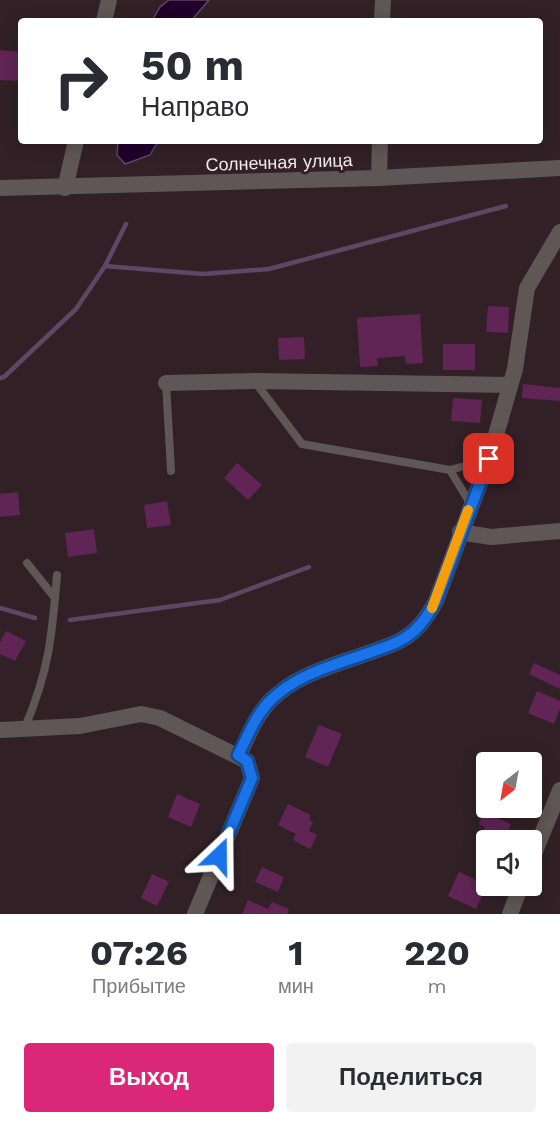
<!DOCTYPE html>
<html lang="ru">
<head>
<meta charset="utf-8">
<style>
  body { margin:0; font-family:"Work Sans",sans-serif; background:#f2f2f3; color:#2b2b33; height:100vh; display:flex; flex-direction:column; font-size:22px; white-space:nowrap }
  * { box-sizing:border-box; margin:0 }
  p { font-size:20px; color:#7c7c81 }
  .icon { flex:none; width:33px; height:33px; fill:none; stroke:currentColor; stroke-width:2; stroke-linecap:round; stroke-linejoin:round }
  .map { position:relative; height:914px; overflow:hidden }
  .sheet { display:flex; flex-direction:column; background:#fff; flex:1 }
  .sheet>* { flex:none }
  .guide { position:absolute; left:18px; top:18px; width:525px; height:126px; border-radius:6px; box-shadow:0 3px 15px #0003; background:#fff; color:#2b2b33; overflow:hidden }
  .needle { width:39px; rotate:211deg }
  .buttons { position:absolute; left:476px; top:752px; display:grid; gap:12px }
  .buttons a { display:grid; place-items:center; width:66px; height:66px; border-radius:6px; background:#fff; box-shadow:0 3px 15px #0003; font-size:30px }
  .pin { position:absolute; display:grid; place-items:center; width:51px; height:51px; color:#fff; margin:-26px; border-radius:12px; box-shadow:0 3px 9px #0006 }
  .me { position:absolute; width:66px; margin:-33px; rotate:23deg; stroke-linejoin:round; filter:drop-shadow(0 0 4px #0008) }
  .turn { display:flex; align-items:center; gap:21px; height:126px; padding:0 24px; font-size:27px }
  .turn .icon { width:78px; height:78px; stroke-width:2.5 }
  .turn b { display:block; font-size:42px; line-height:51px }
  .eta { display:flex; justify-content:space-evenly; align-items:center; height:102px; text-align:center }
  .eta b { font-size:36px; font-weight:700; line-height:42px }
  .button { display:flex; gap:12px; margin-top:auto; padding:12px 24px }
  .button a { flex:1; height:69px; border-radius:6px; background:#db2777; color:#fff; font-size:24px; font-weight:700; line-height:69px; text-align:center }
  .button a+a { background:#f2f2f3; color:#2b2b33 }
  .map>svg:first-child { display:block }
  .water { fill:#21012b; stroke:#604665; stroke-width:1.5 }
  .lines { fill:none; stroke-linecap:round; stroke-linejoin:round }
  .stream { stroke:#604665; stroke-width:4.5 }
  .building { fill:#602455 }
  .service { stroke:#5f5656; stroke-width:8 }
  .minor { stroke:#5f5656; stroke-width:16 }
  .route-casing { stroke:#114b97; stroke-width:15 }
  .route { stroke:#1a73e8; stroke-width:10 }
  .slow { stroke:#f59e0b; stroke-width:10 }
  .labels { text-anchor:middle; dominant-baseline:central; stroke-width:6; stroke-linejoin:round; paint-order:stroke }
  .street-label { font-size:18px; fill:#f2e7eb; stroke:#312127 }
</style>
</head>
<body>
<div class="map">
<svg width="560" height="914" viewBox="0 0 560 914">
  <rect width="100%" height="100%" fill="#312127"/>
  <g class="water">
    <polygon points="169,0 209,0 191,21 152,21 160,7"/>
    <polygon points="118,141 158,141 150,155 125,164 117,155"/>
  </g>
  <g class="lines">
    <g class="stream">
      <polyline points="105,266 203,274 269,269 506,206"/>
      <polyline points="0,378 4,377 76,309 105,266 126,224"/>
      <polyline points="0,608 35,618"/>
      <polyline points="70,620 220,600 309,567"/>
    </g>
  </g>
  <g class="building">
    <polygon points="0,50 21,52 21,81 0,80"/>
    <polygon points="488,306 509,307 508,333 486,332"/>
    <polygon points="420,314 423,363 406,364 405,356 377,358 378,366 360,367 357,318"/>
    <polygon points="304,337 305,359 279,360 278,338"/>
    <rect x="443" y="344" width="32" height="26"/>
    <polygon points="523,384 560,388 560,401 522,398"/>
    <polygon points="453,398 482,400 480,423 451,421"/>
    <polygon points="237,463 262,485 248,500 224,478"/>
    <polygon points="18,492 20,515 0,517 0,494"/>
    <polygon points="167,501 171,525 147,528 144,505"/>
    <polygon points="94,529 97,553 68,557 65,533"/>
    <polygon points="6,631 26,641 15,661 0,654 0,643"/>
    <polygon points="534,663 560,675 560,689 529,674"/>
    <polygon points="537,691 560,701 560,709 554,724 528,713"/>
    <polygon points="319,725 342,734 328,767 305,757"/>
    <polygon points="177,794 200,804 191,827 168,817"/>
    <polygon points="288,804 311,815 309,820 313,822 309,831 317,835 310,849 293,840 296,834 278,825"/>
    <polygon points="484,812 511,824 504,840 492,840 481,835 485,827 479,824"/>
    <polygon points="262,867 284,877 278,892 255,882"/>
    <polygon points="459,872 487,885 476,909 448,896"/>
    <polygon points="152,874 169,882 157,906 141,898"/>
    <polygon points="248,900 268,909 272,902 289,909 287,914 242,914"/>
  </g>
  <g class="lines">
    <g class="service">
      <polyline points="255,382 302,444 450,470 487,460"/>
      <polyline points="166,383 171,471"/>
      <polyline points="450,470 470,503"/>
      <polyline points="27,563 55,598"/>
      <path d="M25,727c24,-56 27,-91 32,-152"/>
    </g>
    <g class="minor">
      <polyline points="104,21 109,0"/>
      <polyline points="382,21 383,0"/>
      <polyline points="379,178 380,141"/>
      <polyline points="0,188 379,178 560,168"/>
      <polyline points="65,188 76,141"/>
      <polyline points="166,383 255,381 510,385"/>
      <polyline points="460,532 491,537 560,531"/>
      <polyline points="0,730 80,726 141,714 160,718 247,761 252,778 195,914"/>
      <path d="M239,755c9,-19 17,-40 32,-55 27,-27 68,-36 103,-49 14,-5 30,-10 41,-21 9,-8 15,-18 21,-29l53,-142 26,-90 12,-81 33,-56"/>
      <polyline points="531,861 560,790"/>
      <polyline points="510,914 521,885"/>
    </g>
  </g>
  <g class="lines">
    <defs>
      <path id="route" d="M219,856l33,-78 -5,-17 -9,-6c10,-19 18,-41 33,-55 27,-27 68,-36 103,-49 14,-5 30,-10 41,-21 9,-8 15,-18 21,-29l53,-142"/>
    </defs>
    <use href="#route" class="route-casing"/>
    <use href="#route" class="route"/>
    <polyline class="slow" points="432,608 468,510"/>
  </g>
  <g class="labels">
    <g class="street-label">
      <text transform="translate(279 162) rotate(-2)">Солнечная улица</text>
    </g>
  </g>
</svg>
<div class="buttons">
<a><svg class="needle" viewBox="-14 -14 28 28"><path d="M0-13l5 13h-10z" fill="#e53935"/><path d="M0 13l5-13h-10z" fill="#7c7c81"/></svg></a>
<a><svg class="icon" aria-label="sound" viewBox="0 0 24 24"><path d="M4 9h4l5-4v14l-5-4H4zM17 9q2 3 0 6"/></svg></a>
</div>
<div class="pin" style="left:489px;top:459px;background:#d93025"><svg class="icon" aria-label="arrive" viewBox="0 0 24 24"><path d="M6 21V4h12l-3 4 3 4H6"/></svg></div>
<svg class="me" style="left:219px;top:856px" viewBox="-20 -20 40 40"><path d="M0-17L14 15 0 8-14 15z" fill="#1a73e8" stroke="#fff" stroke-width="4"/></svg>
<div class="guide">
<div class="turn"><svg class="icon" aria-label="right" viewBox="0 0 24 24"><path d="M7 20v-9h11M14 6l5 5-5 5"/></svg><div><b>50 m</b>Направо</div></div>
</div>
</div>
<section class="sheet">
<div class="eta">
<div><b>07:26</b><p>Прибытие</p></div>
<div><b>1</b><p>мин</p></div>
<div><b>220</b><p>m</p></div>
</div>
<div class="button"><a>Выход</a><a>Поделиться</a></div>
</section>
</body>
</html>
